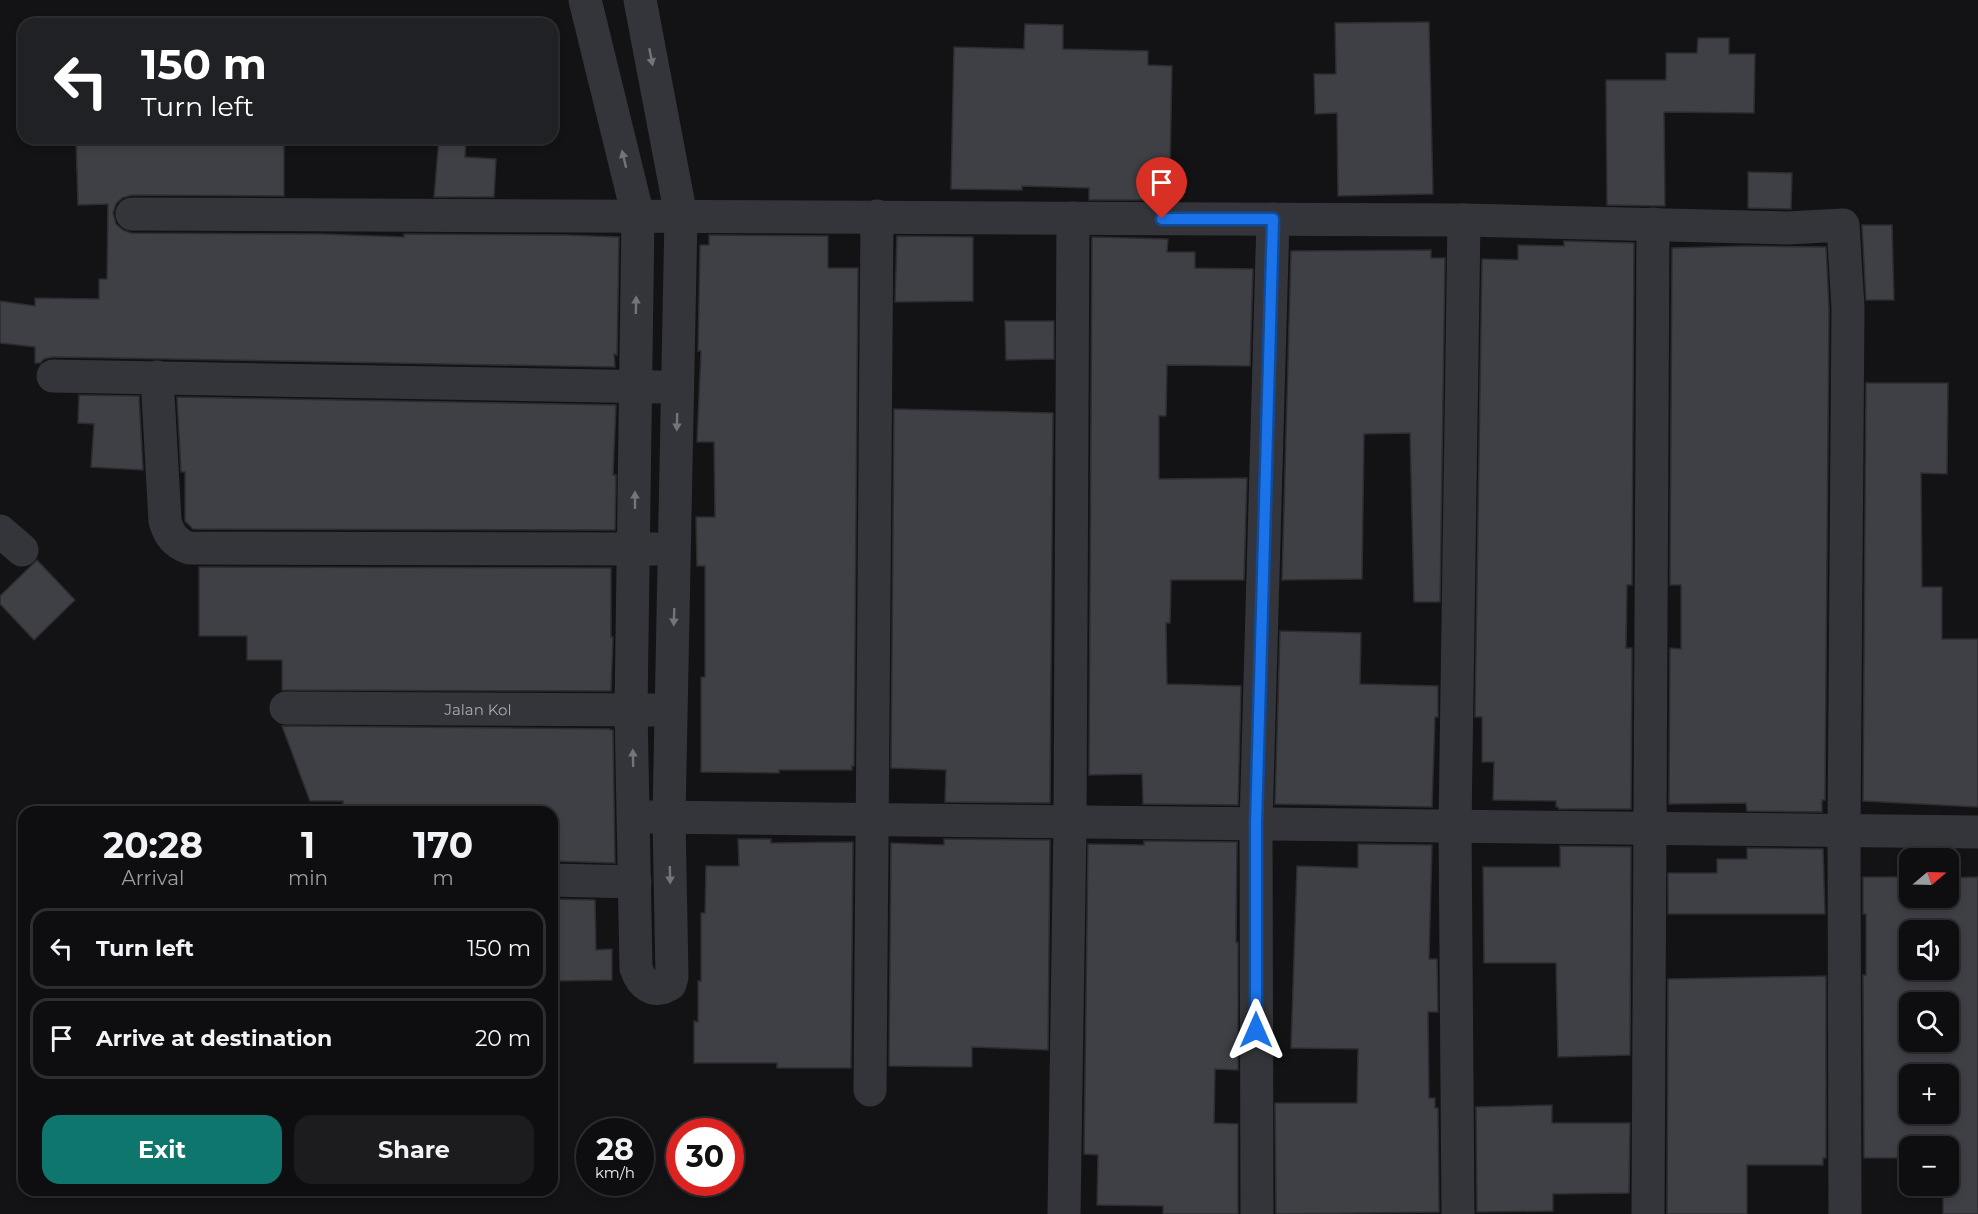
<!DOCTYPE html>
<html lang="en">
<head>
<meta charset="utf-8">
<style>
  body { margin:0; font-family:Montserrat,sans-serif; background:#1c1c1e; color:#f1f3f6; height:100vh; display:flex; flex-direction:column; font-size:22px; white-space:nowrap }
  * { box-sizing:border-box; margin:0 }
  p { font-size:20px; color:#9b9c9f }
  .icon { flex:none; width:33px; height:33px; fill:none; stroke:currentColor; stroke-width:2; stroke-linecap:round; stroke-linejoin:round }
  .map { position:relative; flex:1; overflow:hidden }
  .sheet { position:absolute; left:18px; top:806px; width:540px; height:390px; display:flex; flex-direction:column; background:#0e0e10; border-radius:18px; box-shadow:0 3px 9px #0003,0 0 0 2px #2e2e30 }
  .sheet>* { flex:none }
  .guide { position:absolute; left:18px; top:18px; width:540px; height:126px; border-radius:18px; box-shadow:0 3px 9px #0003,0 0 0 2px #2e2e30; background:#202124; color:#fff; overflow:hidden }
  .needle { width:39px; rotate:71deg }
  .fabs { position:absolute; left:1899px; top:848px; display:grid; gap:12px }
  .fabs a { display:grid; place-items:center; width:60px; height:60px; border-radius:12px; background:#0e0e10; box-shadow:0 3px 9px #0003,0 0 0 2px #2e2e30; font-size:30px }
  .speed { position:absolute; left:576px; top:1118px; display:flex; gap:12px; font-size:30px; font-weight:700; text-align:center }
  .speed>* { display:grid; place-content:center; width:78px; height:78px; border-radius:50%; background:#0e0e10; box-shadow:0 3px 9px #0003,0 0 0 2px #2e2e30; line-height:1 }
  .speed small { font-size:15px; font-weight:400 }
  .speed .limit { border:9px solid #d22; background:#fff; color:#111 }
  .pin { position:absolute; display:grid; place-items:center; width:51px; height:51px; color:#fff; margin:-62px -26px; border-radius:50% 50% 50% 0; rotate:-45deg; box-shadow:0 0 6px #0007 }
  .pin .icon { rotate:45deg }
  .me { position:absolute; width:66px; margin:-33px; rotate:0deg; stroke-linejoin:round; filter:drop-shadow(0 0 4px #0008) }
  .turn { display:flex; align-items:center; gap:21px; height:126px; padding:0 24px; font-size:27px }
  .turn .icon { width:78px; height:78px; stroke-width:2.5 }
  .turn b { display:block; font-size:42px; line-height:51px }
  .eta { display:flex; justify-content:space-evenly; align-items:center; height:102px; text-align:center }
  .eta b { font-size:36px; font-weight:700; line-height:42px }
  .button { display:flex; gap:12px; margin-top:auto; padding:12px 24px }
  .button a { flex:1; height:69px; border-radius:18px; background:#0f766e; color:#fff; font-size:24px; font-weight:700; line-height:69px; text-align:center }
  .button a+a { background:#1c1c1e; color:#f1f3f6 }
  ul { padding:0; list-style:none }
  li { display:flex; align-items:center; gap:18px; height:81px; margin:0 12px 9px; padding:0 12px; border:3px solid #2e2e30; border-radius:18px }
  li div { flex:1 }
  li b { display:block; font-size:22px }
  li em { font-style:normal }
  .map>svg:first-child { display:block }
  .building { fill:#3f4045; stroke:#2d2d31; stroke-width:1.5; fill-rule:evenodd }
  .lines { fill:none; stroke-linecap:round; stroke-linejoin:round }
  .minor { stroke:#34353a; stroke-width:33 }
  .oneway { fill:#72757e }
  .route-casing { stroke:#114b97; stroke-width:15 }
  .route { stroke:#1a73e8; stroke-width:10 }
  .labels { text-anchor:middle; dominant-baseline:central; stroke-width:6; stroke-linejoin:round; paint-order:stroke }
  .street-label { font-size:15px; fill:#a5a9b5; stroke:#0e0e10 }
</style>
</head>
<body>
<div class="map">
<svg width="1978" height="1214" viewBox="0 0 1978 1214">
  <rect width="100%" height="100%" fill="#131315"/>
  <g class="building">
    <polygon points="1429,22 1433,194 1338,196 1337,113 1315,114 1314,74 1336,74 1335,23"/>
    <polygon points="1025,24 1063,25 1063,49 1148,51 1148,65 1172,66 1170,166 1147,165 1147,200 1089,200 1089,188 1022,186 1022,190 951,189 954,47 1024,49"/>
    <polygon points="1698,38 1729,38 1729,54 1755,54 1754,113 1664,112 1665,206 1607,205 1606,80 1666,80 1666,53 1697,53"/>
    <polygon points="76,138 284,138 284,196 132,195 122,198 116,204 113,213 116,224 123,230 131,233 321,234 404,237 404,234 564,235 619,237 617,355 614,354 615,367 53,357 44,359 40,363 35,363 35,347 0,343 0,301 35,306 35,298 99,299 99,279 107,279 108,204 78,205"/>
    <polygon points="439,138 466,138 465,157 496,159 494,197 434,197"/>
    <polygon points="1748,172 1792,173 1791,209 1748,208"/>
    <polygon points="1862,225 1892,225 1894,300 1866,300"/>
    <polygon points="709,235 828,236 828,268 858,268 854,766 852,766 852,770 779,770 779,773 701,772 701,677 705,677 705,566 697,566 696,517 715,517 714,442 697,442 701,351 698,351 700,245 709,245"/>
    <polygon points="897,236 973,237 973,301 895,302"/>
    <polygon points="1092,237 1168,239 1167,252 1195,252 1195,268 1253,269 1250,366 1167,365 1166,416 1159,416 1159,479 1247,478 1244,580 1171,580 1170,623 1166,623 1167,684 1241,686 1238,805 1143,804 1142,774 1089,775"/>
    <polygon points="1564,241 1634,243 1632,585 1627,585 1626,648 1632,648 1631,809 1559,809 1558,807 1556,807 1556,801 1493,800 1494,762 1482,762 1482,717 1475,717 1482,259 1518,260 1518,245 1564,246"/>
    <polygon points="1748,246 1826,247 1829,308 1825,800 1822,800 1822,812 1747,811 1746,803 1669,804 1670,648 1681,649 1681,585 1670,585 1672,248"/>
    <polygon points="1431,250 1431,258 1445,258 1440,602 1414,602 1410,433 1364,434 1362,579 1282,580 1291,251"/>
    <polygon points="1005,321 1054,321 1054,359 1006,360"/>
    <polygon points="1866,383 1948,383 1947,474 1921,473 1922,587 1942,587 1942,639 1978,639 1978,807 1863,801"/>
    <polygon points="79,395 139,396 143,470 91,467 94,424 78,423"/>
    <polygon points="177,397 616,405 613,475 616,475 615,530 193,529 185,521 185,472 181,472"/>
    <polygon points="894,409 1053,413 1050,803 945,802 946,770 891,768"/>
    <polygon points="37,560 75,600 34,640 0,604 0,596"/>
    <polygon points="199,567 611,568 611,637 613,637 611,691 282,690 282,660 247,660 247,636 199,636"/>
    <polygon points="1280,631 1361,633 1360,684 1438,686 1438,717 1435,717 1432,807 1275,804"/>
    <polygon points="282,726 610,729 610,730 613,730 615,863 552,861 552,812 343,812 343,801 310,801"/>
    <polygon points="738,839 771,839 771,843 853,842 851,1068 777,1068 777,1063 694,1063 694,1021 698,1022 698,981 701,981 701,913 705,913 706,866 739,866"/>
    <polygon points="944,839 1050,840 1048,1050 972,1047 972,1067 889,1066 891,843 944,845"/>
    <polygon points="1144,841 1237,842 1236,942 1238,943 1238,1070 1215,1069 1214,1123 1238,1124 1238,1214 1163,1214 1163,1206 1097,1205 1098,1155 1084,1154 1088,844 1144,845"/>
    <polygon points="1358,844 1432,845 1429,959 1437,959 1438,1012 1428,1012 1429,1098 1435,1098 1435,1108 1438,1108 1439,1212 1276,1214 1275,1103 1357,1103 1358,1049 1291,1048 1297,866 1358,868"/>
    <polygon points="1560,846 1631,847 1630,1055 1558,1057 1556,963 1484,963 1483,867 1560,867"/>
    <polygon points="1747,848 1823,849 1825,914 1668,914 1668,873 1717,873 1717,859 1747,859"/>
    <path d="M1863,877h47v20h38v-19l30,-1v337h-35v-29h5v-39h-38v12h-46l-1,-183h3v-61h-3zM1910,930h38v39h-38zM1910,1002h38v39h-38zM1910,1074h38v39h-38z"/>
    <polygon points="552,899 595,900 596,950 612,949 612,980 552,981"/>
    <polygon points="1826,976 1826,1158 1823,1158 1823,1165 1747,1165 1747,1214 1667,1214 1668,979"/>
    <polygon points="1552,1105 1552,1123 1630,1123 1629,1193 1553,1194 1553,1211 1477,1212 1476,1107"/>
  </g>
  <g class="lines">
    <g class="minor">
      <path d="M585,0l53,216 -7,493 5,259c5,16 18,27 34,16l2,-7 -3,-160 12,-601 -41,-216"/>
      <polyline points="132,214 1464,220 1787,228 1843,225 1848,308 1844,830 1845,1214"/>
      <polyline points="53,376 658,387"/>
      <path d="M157,377l8,144c4,14 10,22 24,27l467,1"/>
      <polyline points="0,531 22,550"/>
      <path id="s1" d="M286,708l368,2"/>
      <polyline points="648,817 1978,832"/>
      <polyline points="552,880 635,882"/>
      <polyline points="870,1090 877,216"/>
      <polyline points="1064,1214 1070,822 1073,218"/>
      <polyline points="1257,1214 1256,824 1273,219"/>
      <polyline points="1458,1214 1455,826 1464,220"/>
      <polyline points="1648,1214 1653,224"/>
    </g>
  </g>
  <defs><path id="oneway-solid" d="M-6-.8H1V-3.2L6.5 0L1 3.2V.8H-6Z" transform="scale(1.5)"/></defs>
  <g class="oneway">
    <use href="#oneway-solid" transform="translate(651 57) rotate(79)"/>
    <use href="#oneway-solid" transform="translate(624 159) rotate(-104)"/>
    <use href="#oneway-solid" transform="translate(636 305) rotate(-89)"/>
    <use href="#oneway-solid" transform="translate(677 422) rotate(91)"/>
    <use href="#oneway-solid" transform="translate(635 500) rotate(-90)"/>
    <use href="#oneway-solid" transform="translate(674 617) rotate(92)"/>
    <use href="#oneway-solid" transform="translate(633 758) rotate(-91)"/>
    <use href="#oneway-solid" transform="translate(670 875) rotate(89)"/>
  </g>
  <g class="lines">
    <defs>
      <polyline id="route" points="1162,219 1273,219 1256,824 1256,1030"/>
    </defs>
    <use href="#route" class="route-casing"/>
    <use href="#route" class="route"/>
  </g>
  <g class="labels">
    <g class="street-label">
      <text stroke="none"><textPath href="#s1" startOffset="192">Jalan Kol</textPath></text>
    </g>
  </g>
</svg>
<div class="fabs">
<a><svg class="needle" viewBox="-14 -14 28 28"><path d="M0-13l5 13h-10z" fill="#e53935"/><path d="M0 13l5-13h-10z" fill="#9b9c9f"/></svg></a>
<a><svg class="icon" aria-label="sound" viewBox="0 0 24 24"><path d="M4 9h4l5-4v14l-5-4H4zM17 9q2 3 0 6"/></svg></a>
<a><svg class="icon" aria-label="search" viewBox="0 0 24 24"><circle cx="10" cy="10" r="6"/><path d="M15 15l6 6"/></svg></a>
<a>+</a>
<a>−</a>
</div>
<div class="speed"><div>28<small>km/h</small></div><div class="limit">30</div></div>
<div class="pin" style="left:1162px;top:219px;background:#d93025"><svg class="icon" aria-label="arrive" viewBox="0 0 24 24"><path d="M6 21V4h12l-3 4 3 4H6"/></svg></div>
<svg class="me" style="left:1256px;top:1030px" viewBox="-20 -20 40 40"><path d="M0-17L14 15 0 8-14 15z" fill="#1a73e8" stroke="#fff" stroke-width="4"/></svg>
<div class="guide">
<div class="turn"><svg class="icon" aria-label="left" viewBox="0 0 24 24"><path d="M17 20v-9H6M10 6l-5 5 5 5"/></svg><div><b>150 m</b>Turn left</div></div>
</div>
<section class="sheet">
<div class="eta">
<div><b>20:28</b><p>Arrival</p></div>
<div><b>1</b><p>min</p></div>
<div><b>170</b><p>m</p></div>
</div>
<ul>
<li><svg class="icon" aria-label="left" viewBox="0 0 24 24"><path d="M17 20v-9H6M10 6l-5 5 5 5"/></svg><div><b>Turn left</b></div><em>150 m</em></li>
<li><svg class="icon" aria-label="arrive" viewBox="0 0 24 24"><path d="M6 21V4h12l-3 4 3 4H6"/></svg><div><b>Arrive at destination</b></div><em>20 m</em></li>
</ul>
<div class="button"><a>Exit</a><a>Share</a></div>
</section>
</div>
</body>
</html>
